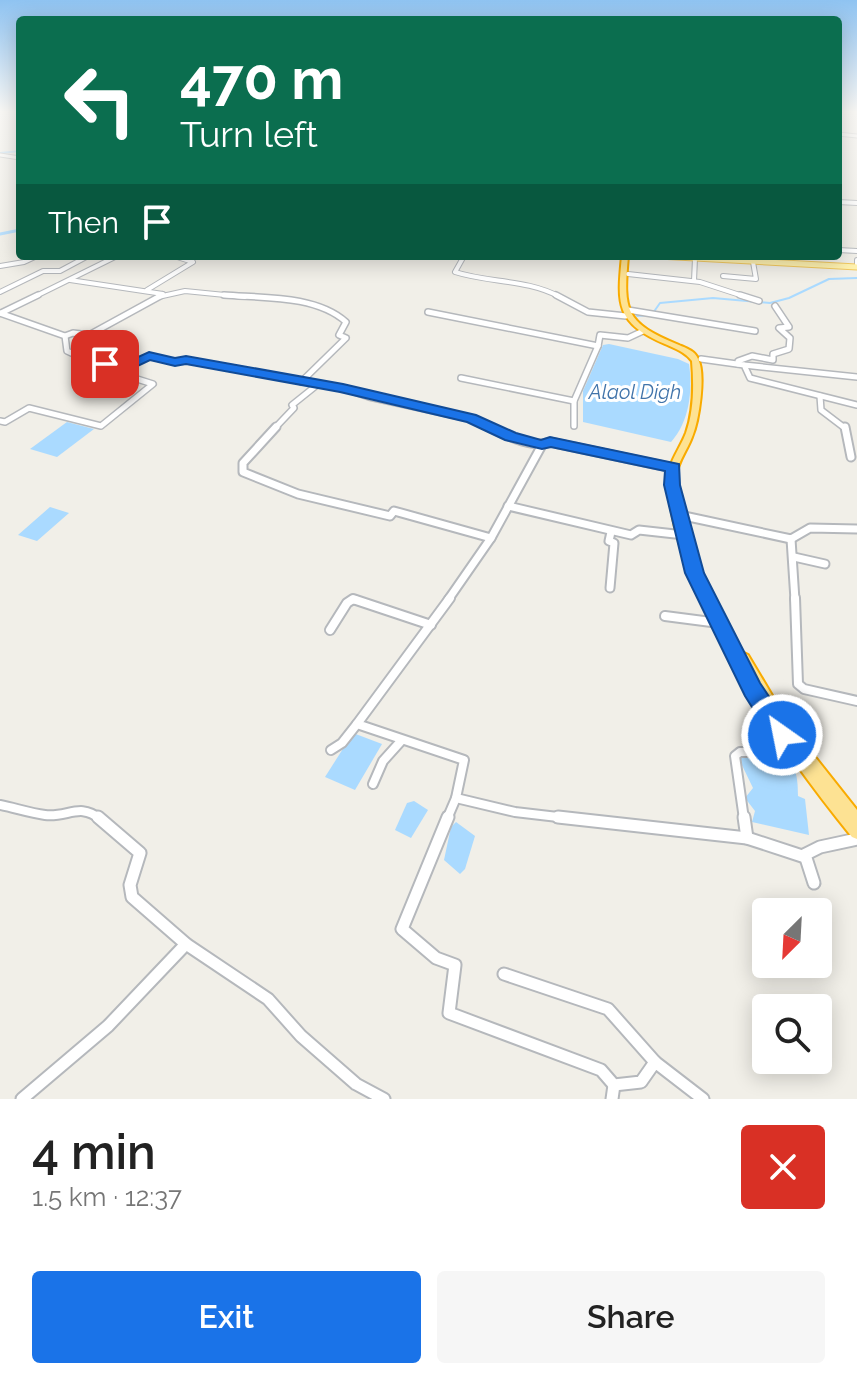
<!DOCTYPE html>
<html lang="en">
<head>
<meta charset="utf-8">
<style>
  body { margin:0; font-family:Raleway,sans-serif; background:#f6f6f6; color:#222; height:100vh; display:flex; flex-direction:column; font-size:30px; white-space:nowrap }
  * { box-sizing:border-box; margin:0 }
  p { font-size:26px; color:#767676 }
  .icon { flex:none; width:44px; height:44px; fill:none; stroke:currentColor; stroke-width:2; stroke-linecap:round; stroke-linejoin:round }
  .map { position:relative; height:1099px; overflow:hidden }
  .sheet { display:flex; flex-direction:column; background:#fff; flex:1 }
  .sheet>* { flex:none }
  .top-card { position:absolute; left:16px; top:16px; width:826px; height:244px; border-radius:8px; box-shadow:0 4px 20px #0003; background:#0b6e4f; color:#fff; overflow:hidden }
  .needle { width:52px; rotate:204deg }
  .buttons { position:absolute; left:752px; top:898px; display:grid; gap:16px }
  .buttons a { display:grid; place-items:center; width:80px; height:80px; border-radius:8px; background:#fff; box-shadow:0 4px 20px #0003; font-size:40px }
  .pin { position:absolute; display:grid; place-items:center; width:68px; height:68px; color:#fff; margin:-34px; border-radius:16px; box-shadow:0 4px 12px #0006 }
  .me { position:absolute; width:88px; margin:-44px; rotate:327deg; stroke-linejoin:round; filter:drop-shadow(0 0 6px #0008) }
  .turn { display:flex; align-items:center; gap:28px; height:168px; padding:0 32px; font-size:36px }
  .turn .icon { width:104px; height:104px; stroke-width:2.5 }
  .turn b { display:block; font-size:56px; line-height:68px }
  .then { display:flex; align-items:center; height:76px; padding:0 32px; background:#0003; gap:16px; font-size:30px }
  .round { display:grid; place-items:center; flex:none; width:84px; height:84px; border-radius:8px; background:#f6f6f6 }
  .summary { display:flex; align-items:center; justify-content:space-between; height:136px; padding:0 32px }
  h1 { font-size:48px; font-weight:600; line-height:60px }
  .action { display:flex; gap:16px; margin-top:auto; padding:16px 32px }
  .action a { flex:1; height:92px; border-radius:8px; background:#1a73e8; color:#fff; font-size:32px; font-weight:600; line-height:92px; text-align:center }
  .action a+a { background:#f6f6f6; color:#222 }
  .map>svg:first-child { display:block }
  .water { fill:#aadaff }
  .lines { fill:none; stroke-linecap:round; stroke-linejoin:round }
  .stream { stroke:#aadaff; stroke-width:2 }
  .canal-far1 { stroke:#aadaff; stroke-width:2 }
  .canal { stroke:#aadaff; stroke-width:3 }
  .minor-far5-casing { stroke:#b5b8bc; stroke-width:5 }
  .minor-far4-casing { stroke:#b5b8bc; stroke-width:6 }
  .minor-far3-casing { stroke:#b5b8bc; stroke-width:8 }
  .minor-far2-casing { stroke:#b5b8bc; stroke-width:11 }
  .minor-far1-casing { stroke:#b5b8bc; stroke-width:12 }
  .minor-casing { stroke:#b5b8bc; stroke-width:15 }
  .major-casing { stroke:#f2c960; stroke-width:7 }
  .highway-casing { stroke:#f9ab00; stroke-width:4 }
  .minor-far5 { stroke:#fff; stroke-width:3 }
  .minor-far4 { stroke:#fff; stroke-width:4 }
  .minor-far3 { stroke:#fff; stroke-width:5 }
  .minor-far2 { stroke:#fff; stroke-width:7 }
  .minor-far1 { stroke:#fff; stroke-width:8 }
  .minor { stroke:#fff; stroke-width:11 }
  .major { stroke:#fff2af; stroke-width:5 }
  .highway { fill:#fde293; fill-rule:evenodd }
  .route { fill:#1a73e8; stroke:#114b97; stroke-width:2 }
  .labels { text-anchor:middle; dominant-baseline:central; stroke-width:6; stroke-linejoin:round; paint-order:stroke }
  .far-water-label { font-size:20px; font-style:italic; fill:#4174aa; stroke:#fff }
</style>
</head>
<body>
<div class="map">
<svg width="857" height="1099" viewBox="0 0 857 1099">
  <rect width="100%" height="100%" fill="#f1efe8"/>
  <g class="water">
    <path d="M609,344l69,15 11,5c4,27 0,58 -18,78l-88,-20v-31l20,-46z"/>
    <polygon points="67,422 94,429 57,457 30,449"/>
    <polygon points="50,507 69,513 37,541 18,535"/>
    <polygon points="353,733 382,744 355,790 325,777"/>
    <path d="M758,754c32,9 40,5 40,42l7,3 4,36 -57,-13 3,-11 -10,-13 8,-10 -15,-31z"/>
    <polygon points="414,801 428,810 411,838 395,830 407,803"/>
    <polygon points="456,822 475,836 465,869 460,874 444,860 451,827"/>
  </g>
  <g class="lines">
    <g class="stream">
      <polyline points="653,313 660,303 713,298 770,303 789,298 829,279 857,278"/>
      <polyline points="637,316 648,315"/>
    </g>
    <polyline class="canal-far1" points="0,153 20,151"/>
    <polyline class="canal" points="0,234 20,230"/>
    <defs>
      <g id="minor-far5">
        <polyline points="838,134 857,136"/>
        <polyline points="0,155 20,158"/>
      </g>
      <g id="minor-far4">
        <polyline points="838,202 857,203"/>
        <polyline points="838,250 857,251"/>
        <path d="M464,256l-9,16c34,11 72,7 105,25"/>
        <polyline points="857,260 857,264"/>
        <polyline points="0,266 24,262 37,256"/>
        <polyline points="628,274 700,282 746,297"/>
        <polyline points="723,276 756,279 753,262"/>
        <polyline points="70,280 163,294"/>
        <polyline points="694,281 695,258"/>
        <polyline points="147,290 193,262 174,256"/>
        <polyline points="0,292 43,271 60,271 88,256"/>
        <polyline points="34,297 117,256"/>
        <polyline points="158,297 185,291 245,297"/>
      </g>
      <g id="minor-far3">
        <path d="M224,295c38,3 92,0 122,27l-7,13 7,3 -45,44"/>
        <polyline points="556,295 588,312 626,316"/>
        <polyline points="740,295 759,301"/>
        <polyline points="628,310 755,331"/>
        <polyline points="428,312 598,346 600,335 628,338 643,331"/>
        <polyline points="0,313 65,336 67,351 84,359 125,368 149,356 175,362 186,360 343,388 369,397 471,419 494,429"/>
        <polyline points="1,313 38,295"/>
        <polyline points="65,336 73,333 89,335 162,295"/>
        <polyline points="701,359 744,365 750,378 857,405"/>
        <polyline points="738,364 738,361 752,356 773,360 773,354 789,349 790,338 779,328 789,327 775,306"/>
        <polyline points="744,365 857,377"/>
        <polyline points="461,378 574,401"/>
        <polyline points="820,396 821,410 846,429"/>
        <polyline points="0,421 5,422 29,408 101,426 153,384 134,378 125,368"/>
        <polyline points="574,426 574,401 598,346"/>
        <polyline points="274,429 294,408 292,405 317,385"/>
      </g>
      <g id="minor-far2">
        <polyline points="276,427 243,463 243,472 298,494 390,516 394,511 491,538 448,600"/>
        <path d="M489,427c17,8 43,22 61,15l123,26"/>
        <polyline points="845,427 851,457"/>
        <polyline points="508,506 631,535 639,530 684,535"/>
        <polyline points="684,516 791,539 810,528 857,529"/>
        <polyline points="491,538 542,445"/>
        <polyline points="791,539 795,600"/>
        <polyline points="794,557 825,564"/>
        <polyline points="610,588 614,543 609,541 611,532"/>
        <polyline points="352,600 356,600"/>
      </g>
      <g id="minor-far1">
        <polyline points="450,598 357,724 464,760 456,798 515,812 575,819"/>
        <polyline points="795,598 798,684 804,689 857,701"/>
        <polyline points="665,616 719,623"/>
        <polyline points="330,630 347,603 353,599 431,625"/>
        <polyline points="331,750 342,743 357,724"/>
        <polyline points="373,784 383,761 401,741"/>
        <path d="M0,805c15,3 30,8 45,10 22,3 35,-13 55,4"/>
        <polyline points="447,819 456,798"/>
        <polyline points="744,819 735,756 740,752 794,752"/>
      </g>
      <g id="minor">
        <polyline points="98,817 140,853 130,885 132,897 186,944 268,999 301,1036 356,1084 384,1099"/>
        <polyline points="448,817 402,929 436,958 455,965 449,1013 601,1070 614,1085 641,1082 655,1062 703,1099"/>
        <polyline points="558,817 747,838 802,856 820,847 857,839"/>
        <polyline points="744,817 747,838"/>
        <polyline points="805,855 814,883"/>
        <polyline points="504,974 608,1009 655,1062"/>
        <polyline points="22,1099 108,1026 186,944"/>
        <polyline points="612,1099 614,1085"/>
      </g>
      <polyline id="major" points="658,256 857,267"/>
      <path id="highway" d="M622,256h6c-5,56 -3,67 51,89 7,3 16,6 19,14 8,15 1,62 -6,78 -5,14 -15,25 -16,40 0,10 3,21 5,30 10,53 33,102 59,149l4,-3 4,2 25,42 27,41 57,72v29l-5,-2c-59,-73 -113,-150 -151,-236 -16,-37 -30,-76 -33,-117 -2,-19 11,-33 18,-51 8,-23 8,-48 6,-72 -7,-9 -16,-12 -27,-17 -49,-21 -48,-39 -43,-88z"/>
    </defs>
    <use href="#minor-far5" class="minor-far5-casing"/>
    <use href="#minor-far4" class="minor-far4-casing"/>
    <use href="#minor-far3" class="minor-far3-casing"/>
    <use href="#minor-far2" class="minor-far2-casing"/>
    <use href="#minor-far1" class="minor-far1-casing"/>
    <use href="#minor" class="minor-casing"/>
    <use href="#major" class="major-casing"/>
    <use href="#highway" class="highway-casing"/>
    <use href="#minor-far5" class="minor-far5"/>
    <use href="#minor-far4" class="minor-far4"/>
    <use href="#minor-far3" class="minor-far3"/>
    <use href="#minor-far2" class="minor-far2"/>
    <use href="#minor-far1" class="minor-far1"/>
    <use href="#minor" class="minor"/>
    <use href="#major" class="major"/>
    <use href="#highway" class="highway"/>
  </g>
  <linearGradient id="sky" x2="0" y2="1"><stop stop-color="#8fc3f1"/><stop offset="0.42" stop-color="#f9f8f5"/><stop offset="1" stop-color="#f9f8f5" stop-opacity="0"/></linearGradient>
  <rect width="857" height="266" fill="url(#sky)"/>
  <polygon class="route" points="149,352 175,358 186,356 343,384 476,415 516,433 541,440 550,437 679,464 680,485 704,573 760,683 790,728 793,735 790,742 782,744 774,742 745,696 685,573 664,485 665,471 551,447 542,449 505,440 467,422 340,392 186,364 175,366 150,360 125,372 98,364 105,360 123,364"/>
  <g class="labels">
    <g class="far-water-label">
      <text x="635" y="392">Alaol Digh</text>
    </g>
  </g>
</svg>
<div class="buttons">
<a><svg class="needle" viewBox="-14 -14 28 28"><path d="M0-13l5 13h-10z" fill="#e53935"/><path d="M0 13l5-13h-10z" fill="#767676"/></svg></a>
<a><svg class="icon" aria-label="search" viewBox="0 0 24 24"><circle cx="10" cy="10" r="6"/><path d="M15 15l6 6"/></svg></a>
</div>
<div class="pin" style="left:105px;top:364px;background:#d93025"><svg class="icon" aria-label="arrive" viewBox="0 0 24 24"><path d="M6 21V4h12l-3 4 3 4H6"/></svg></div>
<svg class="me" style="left:782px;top:735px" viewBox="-20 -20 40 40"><circle r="17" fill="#1a73e8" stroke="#fff" stroke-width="3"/><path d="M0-11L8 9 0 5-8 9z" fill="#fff"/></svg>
<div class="top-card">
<div class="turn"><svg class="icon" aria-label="left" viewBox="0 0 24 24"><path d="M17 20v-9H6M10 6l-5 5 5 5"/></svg><div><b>470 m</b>Turn left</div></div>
<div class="then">Then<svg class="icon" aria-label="arrive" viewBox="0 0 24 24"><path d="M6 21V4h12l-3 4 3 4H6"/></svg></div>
</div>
</div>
<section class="sheet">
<div class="summary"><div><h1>4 min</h1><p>1.5 km · 12:37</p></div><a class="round" style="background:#d93025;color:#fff"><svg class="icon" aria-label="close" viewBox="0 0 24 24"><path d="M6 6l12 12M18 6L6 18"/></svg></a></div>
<div class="action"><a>Exit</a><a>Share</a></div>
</section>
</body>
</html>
